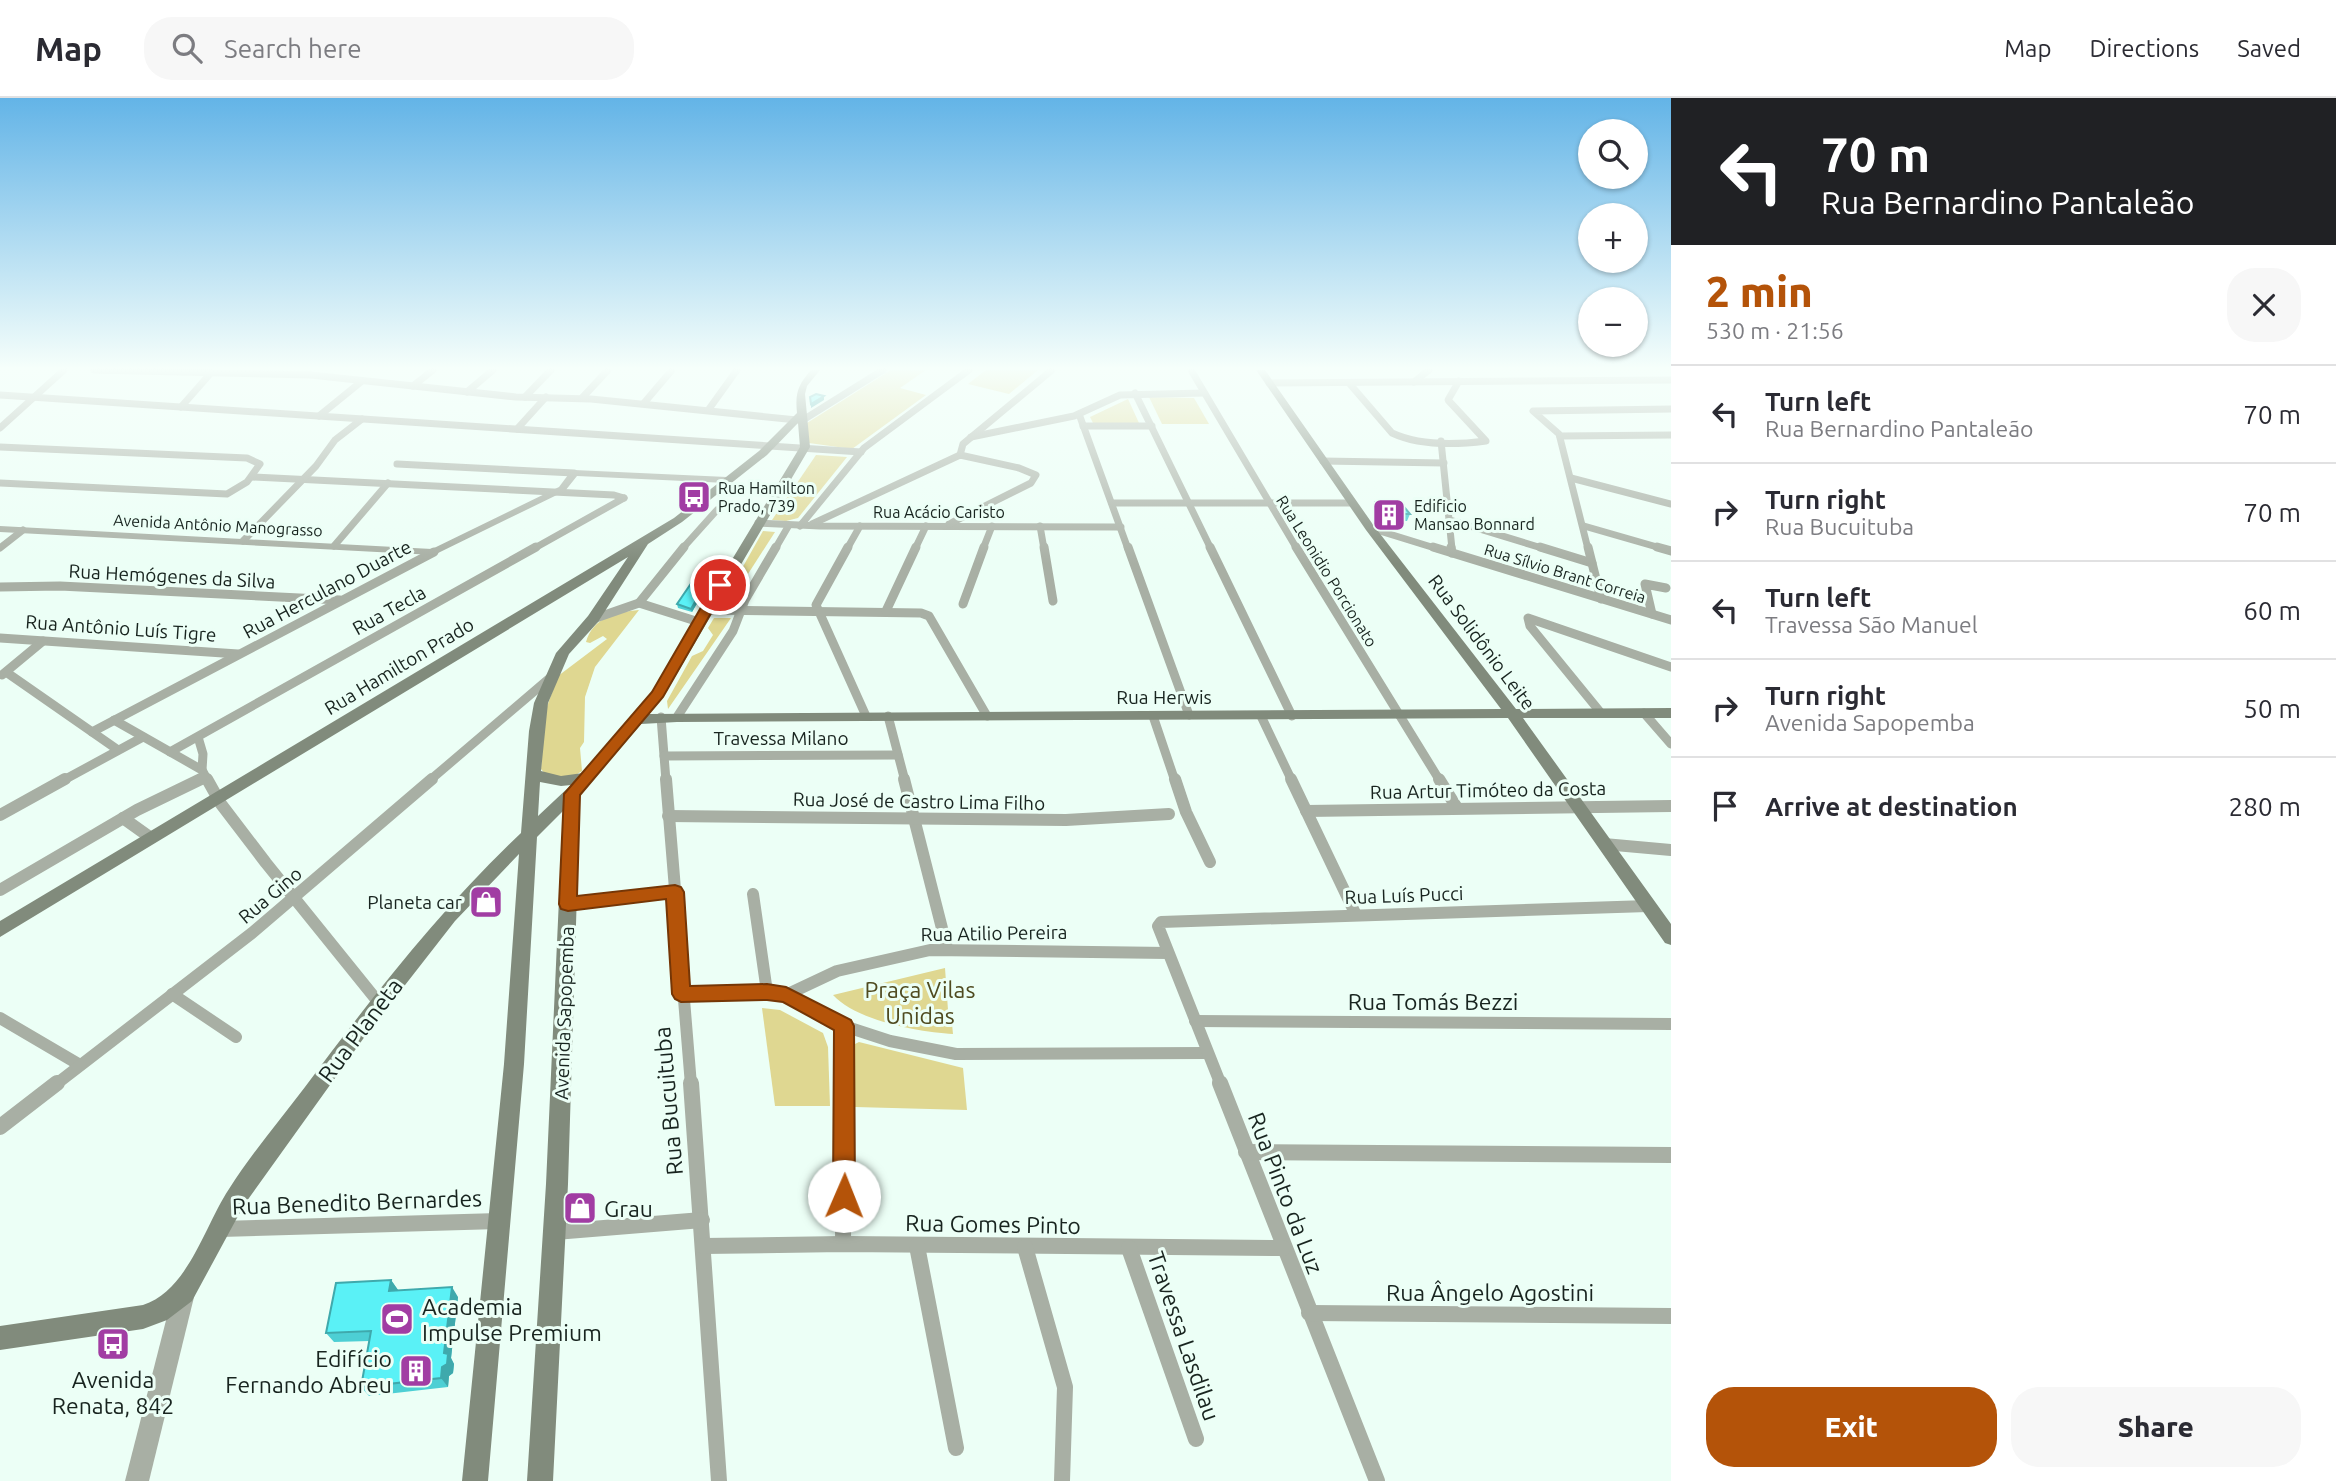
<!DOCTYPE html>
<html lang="en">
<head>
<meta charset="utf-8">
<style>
  body { margin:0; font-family:Ubuntu,sans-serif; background:#f7f7f7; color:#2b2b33; height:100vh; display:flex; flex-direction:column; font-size:26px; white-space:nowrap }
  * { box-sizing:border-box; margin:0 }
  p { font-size:23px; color:#7c7c81 }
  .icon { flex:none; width:38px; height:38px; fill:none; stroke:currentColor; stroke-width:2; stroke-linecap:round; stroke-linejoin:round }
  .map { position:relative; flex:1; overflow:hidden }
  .sheet { display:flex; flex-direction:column; background:#fff; width:665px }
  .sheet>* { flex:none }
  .top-card { background:#202124; color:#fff; overflow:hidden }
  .controls { position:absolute; left:1578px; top:21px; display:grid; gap:14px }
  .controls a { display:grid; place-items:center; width:70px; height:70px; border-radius:50%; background:#fff; box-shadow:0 2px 5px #0004; font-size:35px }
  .pin { position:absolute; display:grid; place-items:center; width:60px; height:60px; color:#fff; margin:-30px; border:4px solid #fff; border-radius:50%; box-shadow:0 2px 7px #0007 }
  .me { position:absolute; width:77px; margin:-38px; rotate:1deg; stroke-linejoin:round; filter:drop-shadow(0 0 5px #0008) }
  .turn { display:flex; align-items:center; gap:24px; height:147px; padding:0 35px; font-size:32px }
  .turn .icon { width:91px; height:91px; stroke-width:2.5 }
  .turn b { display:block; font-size:49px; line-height:60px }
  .round { display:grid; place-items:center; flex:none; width:74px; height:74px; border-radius:28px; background:#f7f7f7 }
  .summary { display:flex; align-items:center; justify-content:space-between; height:119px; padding:0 35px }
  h1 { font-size:42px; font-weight:800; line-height:52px; color:#b45309 }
  .button { display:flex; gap:14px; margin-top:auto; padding:14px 35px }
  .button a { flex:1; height:80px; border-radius:28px; background:#b45309; color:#fff; font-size:28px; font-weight:800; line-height:80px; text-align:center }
  .button a+a { background:#f7f7f7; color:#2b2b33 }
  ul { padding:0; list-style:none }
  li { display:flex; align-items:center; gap:21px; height:98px; padding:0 35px; border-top:2px solid #e1e1e2 }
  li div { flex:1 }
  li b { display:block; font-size:26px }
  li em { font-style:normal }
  header { display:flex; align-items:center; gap:42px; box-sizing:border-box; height:98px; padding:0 35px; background:#fff; border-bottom:2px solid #e1e1e2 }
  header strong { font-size:33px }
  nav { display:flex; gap:38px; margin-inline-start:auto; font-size:24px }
  .search { width:490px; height:63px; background:#f7f7f7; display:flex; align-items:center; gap:18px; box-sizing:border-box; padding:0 24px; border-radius:28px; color:#7c7c81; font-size:26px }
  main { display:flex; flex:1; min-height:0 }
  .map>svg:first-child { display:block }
  .green { fill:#dfd791 }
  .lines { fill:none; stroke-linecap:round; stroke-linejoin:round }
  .minor-far3 { stroke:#a8afa4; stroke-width:7 }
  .minor-far2 { stroke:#a8afa4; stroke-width:9 }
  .minor-far1 { stroke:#a8afa4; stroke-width:12 }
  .minor { stroke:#a8afa4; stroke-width:16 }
  .tertiary { fill:#a8afa4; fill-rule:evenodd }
  .secondary { fill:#818b7c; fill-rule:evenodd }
  .wall { fill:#4dcfd4 }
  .shaded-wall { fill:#3fa9ac }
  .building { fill:#5af1f6; stroke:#3fa9ac; stroke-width:2 }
  .route { fill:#b45309; stroke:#753606; stroke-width:2 }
  .labels { text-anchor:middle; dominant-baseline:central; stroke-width:6; stroke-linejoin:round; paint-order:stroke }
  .far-poi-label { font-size:16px; fill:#18241f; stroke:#ecfff6; text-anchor:start }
  .far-street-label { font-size:16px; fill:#18241f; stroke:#ecfff6 }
  .street-label { font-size:19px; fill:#18241f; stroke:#ecfff6 }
  .poi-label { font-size:19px; fill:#18241f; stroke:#ecfff6; text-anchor:end }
  .near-park-label { font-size:23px; fill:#4f4a1f; stroke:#ecfff6 }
  .near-street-label { font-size:23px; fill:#18241f; stroke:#ecfff6 }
  .near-poi-label { font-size:23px; fill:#18241f; stroke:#ecfff6; text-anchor:start }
</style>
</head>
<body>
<header>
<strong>Map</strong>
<div class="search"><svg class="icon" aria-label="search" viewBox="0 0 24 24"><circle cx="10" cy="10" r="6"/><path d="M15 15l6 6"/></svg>Search here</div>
<nav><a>Map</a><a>Directions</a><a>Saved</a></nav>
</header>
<main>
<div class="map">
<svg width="1671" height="1383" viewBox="0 0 1671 1383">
  <rect width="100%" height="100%" fill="#ecfff6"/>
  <g class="green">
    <polygon points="891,272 926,272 900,290 926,297 852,351 809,345 807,325"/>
    <polygon points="986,272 1038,272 1009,296 968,286"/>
    <polygon points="1149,299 1194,300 1209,326 1162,326"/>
    <polygon points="1128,301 1139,325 1093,325 1090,319"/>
    <polygon points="816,357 847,359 798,420 786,423 772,422"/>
    <polygon points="763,433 775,434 730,504 728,507 722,506"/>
    <path d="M639,512l-44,57 -10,30 -1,45 -4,6 2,23 -8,5h-27l-6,-7 4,-57 13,-36 49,-37 -4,-3 -13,7 -4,-1c7,-24 29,-30 53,-32z"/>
    <polygon points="714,520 731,520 668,611 667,603 692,558 703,553 713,537 708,530"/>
    <path d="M945,870l3,42 3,3 2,21c-34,-2 -96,-13 -120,-39z"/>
    <polygon points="762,910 780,912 823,935 828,949 830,1008 775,1008"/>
    <polygon points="859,944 963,970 967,1012 855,1009 849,949"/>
  </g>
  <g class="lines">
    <g class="minor-far3">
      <polyline points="94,272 311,277 516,299 591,301 797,322"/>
      <polyline points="1191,272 1297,451"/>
      <polyline points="1414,284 1429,272"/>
      <polyline points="1269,285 1671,282"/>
      <path d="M1349,285l43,50c28,13 63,12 94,8l-38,-41 11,-19"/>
      <polyline points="413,288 433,272"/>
      <polyline points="467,294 493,272"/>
      <polyline points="1135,295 1211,451"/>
      <polyline points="0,297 861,354"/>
      <polyline points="525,299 551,272"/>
      <polyline points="582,300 608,272"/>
      <polyline points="644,305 672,272"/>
      <polyline points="181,309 210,276"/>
      <polyline points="709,311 737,272"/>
      <polyline points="1079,316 1128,451"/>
      <polyline points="319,318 362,283"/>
      <polyline points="803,322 883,272"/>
      <polyline points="1083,328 1152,328"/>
      <polyline points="0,330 64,272"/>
      <polyline points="517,331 546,299"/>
      <polyline points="1560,338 1671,337"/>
      <polyline points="971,339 1074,318 1120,297 1204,295"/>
      <polyline points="1441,343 1452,451"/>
      <polyline points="0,349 247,360 260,366 247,384 227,396 0,385"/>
      <polyline points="960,357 963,346 1052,272"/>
      <polyline points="1323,363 1444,365"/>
      <polyline points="397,366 574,375"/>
      <polyline points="252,379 614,397 624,400"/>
      <polyline points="1571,380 1671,406"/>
      <polyline points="1112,405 1352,405"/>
      <polyline points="1450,422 1545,451"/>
      <polyline points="758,425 820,428 1121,429"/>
      <polyline points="812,426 960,357 1019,370 1036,377 1031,385 949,426"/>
      <polyline points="800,428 864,350 969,272"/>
      <polyline points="1040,428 1044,451"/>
      <polyline points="1584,428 1664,451"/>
      <polyline points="1370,430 1438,451"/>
      <polyline points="243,443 316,368 335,342 362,321"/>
      <polyline points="334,448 388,385"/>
      <polyline points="0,450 23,432"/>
      <polyline points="533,451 624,400"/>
      <polyline points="682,451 717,412"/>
      <polyline points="775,451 789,427"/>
      <polyline points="847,451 860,428"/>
      <polyline points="915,451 926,428"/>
      <polyline points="983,451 992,428"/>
      <polyline points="1588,451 1559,336 1533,313 1671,311"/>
    </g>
    <g class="minor-far2">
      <polyline points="848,449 816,507 866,618"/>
      <polyline points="1044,449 1053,503"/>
      <polyline points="1128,449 1189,617"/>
      <polyline points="1210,449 1292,618"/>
      <polyline points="1296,449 1440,683"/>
      <polyline points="1433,449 1671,522"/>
      <polyline points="1451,449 1452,455"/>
      <polyline points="1540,449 1592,465"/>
      <polyline points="1588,449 1601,501"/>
      <polyline points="1657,449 1671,453"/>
      <polyline points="0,489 60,488 340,502"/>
      <polyline points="639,505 684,449"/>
      <polyline points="963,506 984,449"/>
      <polyline points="705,512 921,515 929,518 987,618"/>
      <polyline points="886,513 916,449"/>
      <polyline points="1652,516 1645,486 1666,490"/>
      <polyline points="593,521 639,505 699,524"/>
      <polyline points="0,540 238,556"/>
      <polyline points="6,574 118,652"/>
      <polyline points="2,577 43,543"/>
      <polyline points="1601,615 1530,528 1528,520 1671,569"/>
      <polyline points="1644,615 1671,646"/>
      <polyline points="888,618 905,683"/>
      <polyline points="1153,618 1175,683"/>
      <polyline points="1261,618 1292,683"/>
      <polyline points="661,619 666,683"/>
      <polyline points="677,619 733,533 745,502 776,449"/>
      <polyline points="114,622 202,672 208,683"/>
      <polyline points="92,634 434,454"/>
      <polyline points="198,639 203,656 202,672"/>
      <polyline points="170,654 536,449"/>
      <polyline points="664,658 898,657"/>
      <polyline points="62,683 143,639"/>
      <polyline points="198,683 206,679"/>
      <polyline points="429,683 551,579"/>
    </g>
    <g class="minor-far1">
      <polyline points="207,681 221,706 266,765 379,905"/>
      <polyline points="666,681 691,987"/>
      <polyline points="904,681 947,850"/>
      <polyline points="1175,681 1186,714 1210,764"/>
      <polyline points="1291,681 1355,815"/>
      <polyline points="1439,681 1457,710"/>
      <polyline points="1306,713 1671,708"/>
      <polyline points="0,717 65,681"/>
      <polyline points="668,718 1066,722 1169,716"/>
      <polyline points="123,720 151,740"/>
      <polyline points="1604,746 1671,752"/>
      <polyline points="0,792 137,712 201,681"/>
      <polyline points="753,796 767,894"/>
      <polyline points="568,806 675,794"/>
      <polyline points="172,896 236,939"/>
      <polyline points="682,896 767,894 786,897 844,928 890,943 956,956 1207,955"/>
      <polyline points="786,897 837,873 930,852 1168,855"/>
      <polyline points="0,920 80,967"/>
      <polyline points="1195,923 1671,926"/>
      <polyline points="55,987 252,835 432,681"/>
      <polyline points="844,987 844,928"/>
      <polyline points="1221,987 1158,828 1161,824 1648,808"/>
    </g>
    <g class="minor">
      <polyline points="691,985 719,1383"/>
      <polyline points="1220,985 1377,1383"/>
      <polyline points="0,1029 57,985"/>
      <polyline points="1246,1054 1671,1057"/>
      <polyline points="220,1131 499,1123"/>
      <polyline points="555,1134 702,1122"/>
      <polyline points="843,1146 844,985"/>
      <polyline points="703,1148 843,1146 1283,1150"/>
      <polyline points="917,1148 956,1350"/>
      <polyline points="1025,1149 1065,1289 1062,1383"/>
      <polyline points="1129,1150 1196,1341"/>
      <polyline points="1309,1215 1671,1218"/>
    </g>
    <g class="tertiary">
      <polygon points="574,372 727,379 732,382 727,385 577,378 565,393 434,457 0,434 0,428 432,451 559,389 571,373"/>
      <polygon points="184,1184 191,1188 195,1195 149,1383 125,1383 173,1195 177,1188"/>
    </g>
    <path class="secondary" d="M811,272h9l-13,16 -2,8 5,53 -145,247 -16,20 852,-5 -135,-179 -110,-160h9l109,156 142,183 155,-1v10h-148l148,206v21l-6,-2 -157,-225 -831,4 -36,2 -61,71 -12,389 -15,297h-26l19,-297 17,-373 -26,26 -13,227 -36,417h-26l42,-417 15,-210 -64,67 -92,118 -119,166 -52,96 -25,19 -24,9 -143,21v-24l143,-21c45,-14 62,-80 86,-116 23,-36 51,-69 76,-102 67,-90 135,-177 216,-254l8,-102 5,-28 22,-50 32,-37 40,-59 -628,380v-16l674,-403 85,-67 38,-38c-2,-20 1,-28 14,-43zM798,325l2,24 -148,245 -69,81 -22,3 -20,-5 7,-68 21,-49 29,-32 50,-78 34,-22 85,-67zM540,684l21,4 10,-1 -33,31z"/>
  </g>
  <g class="wall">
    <polygon points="1376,404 1410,416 1407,423 1382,423 1373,411"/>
    <polygon points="705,486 706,490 692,514 678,510 677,506"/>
    <polygon points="391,1182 398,1192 458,1199 451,1260 454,1266 453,1275 449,1278 448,1289 369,1298 361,1289 370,1243 334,1244 326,1235"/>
  </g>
  <g class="shaded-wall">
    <polygon points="824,298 824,302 811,310 811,306"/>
    <polygon points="705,486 706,490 692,514 691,511"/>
    <polygon points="391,1182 398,1192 389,1193"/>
    <polygon points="452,1189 458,1199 451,1260 454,1266 453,1275 449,1278 448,1289 441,1280"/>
  </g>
  <g class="building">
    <polygon points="816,296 824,298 811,306 810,299"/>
    <polygon points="1376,404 1400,404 1410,416 1385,416"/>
    <polygon points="692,484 705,486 691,511 677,506"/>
    <polygon points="391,1182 389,1193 452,1189 444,1255 448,1256 447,1266 442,1269 441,1280 361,1289 371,1233 326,1235 336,1185"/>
  </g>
  <linearGradient id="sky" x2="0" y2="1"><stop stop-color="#63b4e7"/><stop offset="0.58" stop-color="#f6fffb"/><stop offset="1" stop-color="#f6fffb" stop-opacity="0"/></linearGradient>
  <rect width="1671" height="466" fill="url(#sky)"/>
  <polygon class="route" points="720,483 727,487 663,599 580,697 577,798 675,787 681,789 684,794 690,888 767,886 786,889 851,922 854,928 855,1098 852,1105 844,1109 836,1105 833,1098 834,932 783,904 767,902 681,904 675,901 672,896 666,801 568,813 561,811 559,806 564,696 652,594 714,487"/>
  <defs>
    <symbol id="bus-square" viewBox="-11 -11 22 22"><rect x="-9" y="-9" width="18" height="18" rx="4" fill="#a13da3" stroke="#ecfff6"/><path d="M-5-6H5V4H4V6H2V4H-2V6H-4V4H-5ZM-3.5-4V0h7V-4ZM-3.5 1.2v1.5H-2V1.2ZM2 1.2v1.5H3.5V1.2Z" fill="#fff"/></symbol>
    <symbol id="building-square" viewBox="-11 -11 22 22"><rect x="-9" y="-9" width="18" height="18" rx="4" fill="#a13da3" stroke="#ecfff6"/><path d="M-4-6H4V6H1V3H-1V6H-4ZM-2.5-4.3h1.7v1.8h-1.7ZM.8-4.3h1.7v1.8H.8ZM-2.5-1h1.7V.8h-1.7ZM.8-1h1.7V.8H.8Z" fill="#fff"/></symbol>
    <symbol id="shop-square" viewBox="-11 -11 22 22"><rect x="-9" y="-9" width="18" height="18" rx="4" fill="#a13da3" stroke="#ecfff6"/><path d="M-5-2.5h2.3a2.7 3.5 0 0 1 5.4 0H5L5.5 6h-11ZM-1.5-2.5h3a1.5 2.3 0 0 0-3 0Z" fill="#fff"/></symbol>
    <symbol id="stadium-square" viewBox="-11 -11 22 22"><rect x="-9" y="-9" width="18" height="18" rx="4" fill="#a13da3" stroke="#ecfff6"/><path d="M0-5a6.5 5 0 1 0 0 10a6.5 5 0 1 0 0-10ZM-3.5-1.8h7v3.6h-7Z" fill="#fff"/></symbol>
  </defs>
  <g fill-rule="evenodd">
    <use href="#bus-square" x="675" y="380" width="38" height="38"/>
    <use href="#building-square" x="1370" y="398" width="38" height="38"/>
    <use href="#shop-square" x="467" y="785" width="38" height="38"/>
    <use href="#shop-square" x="561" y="1091" width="38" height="38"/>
    <use href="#stadium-square" x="378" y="1202" width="38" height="38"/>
    <use href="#bus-square" x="94" y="1227" width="38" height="38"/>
    <use href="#building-square" x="397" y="1254" width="38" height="38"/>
  </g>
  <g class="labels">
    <g class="far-poi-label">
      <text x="718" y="390">Rua Hamilton<tspan x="718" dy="18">Prado, 739</tspan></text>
      <text x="1414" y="408">Edificio<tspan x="1414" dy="18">Mansao Bonnard</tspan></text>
    </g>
    <g class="far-street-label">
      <text x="939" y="414">Rua Acácio Caristo</text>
      <text transform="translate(218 427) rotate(3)">Avenida Antônio Manograsso</text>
      <text transform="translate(1327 473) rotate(58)">Rua Leonidio Porcionato</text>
      <text transform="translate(1565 475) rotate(17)">Rua Sílvio Brant Correia</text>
    </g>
    <g class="street-label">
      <text transform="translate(172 478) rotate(3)">Rua Hemógenes da Silva</text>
      <text transform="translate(327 491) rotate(-28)">Rua Herculano Duarte</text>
      <text transform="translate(389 512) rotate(-29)">Rua Tecla</text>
      <text transform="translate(121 530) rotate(4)">Rua Antônio Luís Tigre</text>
      <text transform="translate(1482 544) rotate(53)">Rua Solidônio Leite</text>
      <text transform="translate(399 568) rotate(-31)">Rua Hamilton Prado</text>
      <text x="1164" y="599">Rua Herwis</text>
      <text x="781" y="640">Travessa Milano</text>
      <text transform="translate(1488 692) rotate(-1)">Rua Artur Timóteo da Costa</text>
      <text transform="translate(919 703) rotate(1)">Rua José de Castro Lima Filho</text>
      <text transform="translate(270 797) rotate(-40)">Rua Gino</text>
      <text transform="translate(1404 797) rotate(-2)">Rua Luís Pucci</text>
      <text transform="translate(994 835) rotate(-1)">Rua Atilio Pereira</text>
      <text transform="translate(564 915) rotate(-88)">Avenida Sapopemba</text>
    </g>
    <g class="poi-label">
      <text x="462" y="804">Planeta car</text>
    </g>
    <g class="near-park-label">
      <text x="920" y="891">Praça Vilas<tspan x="920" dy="26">Unidas</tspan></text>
    </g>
    <g class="near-street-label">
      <text x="1433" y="903">Rua Tomás Bezzi</text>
      <text transform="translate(360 932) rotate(-53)">Rua Planeta</text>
      <text transform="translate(668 1003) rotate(-95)">Rua Bucuituba</text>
      <text transform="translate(1286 1095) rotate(69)">Rua Pinto da Luz</text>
      <text transform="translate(357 1104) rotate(-2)">Rua Benedito Bernardes</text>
      <text transform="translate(993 1126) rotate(1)">Rua Gomes Pinto</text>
      <text x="1490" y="1194">Rua Ângelo Agostini</text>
      <text transform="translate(1184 1238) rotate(71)">Travessa Lasdilau</text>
    </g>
    <g class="near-poi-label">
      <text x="604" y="1110">Grau</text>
      <text x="422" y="1208">Academia<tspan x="422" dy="26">Impulse Premium</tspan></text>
      <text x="392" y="1260" text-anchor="end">Edifício<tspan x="392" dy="26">Fernando Abreu</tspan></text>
      <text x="113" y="1281" text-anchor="middle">Avenida<tspan x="113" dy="26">Renata, 842</tspan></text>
    </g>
  </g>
</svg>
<div class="controls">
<a><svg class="icon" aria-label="search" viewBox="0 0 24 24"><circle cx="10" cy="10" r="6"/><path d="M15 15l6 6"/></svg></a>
<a>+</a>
<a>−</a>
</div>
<div class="pin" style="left:720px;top:487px;background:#d93025"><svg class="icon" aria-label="arrive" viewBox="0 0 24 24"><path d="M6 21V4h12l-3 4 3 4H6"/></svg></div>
<svg class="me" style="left:844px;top:1098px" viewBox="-20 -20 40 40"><circle r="19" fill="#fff"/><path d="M0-13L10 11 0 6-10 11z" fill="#b45309"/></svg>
</div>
<section class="sheet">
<div class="top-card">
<div class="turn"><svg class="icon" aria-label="left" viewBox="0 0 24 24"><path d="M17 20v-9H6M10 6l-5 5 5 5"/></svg><div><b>70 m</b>Rua Bernardino Pantaleão</div></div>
</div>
<div class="summary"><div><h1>2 min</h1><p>530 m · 21:56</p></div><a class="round"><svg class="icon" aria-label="close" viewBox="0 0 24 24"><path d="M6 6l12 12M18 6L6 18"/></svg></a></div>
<ul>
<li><svg class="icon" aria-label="left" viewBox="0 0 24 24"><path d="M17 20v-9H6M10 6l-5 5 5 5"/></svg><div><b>Turn left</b><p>Rua Bernardino Pantaleão</p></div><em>70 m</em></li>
<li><svg class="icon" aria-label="right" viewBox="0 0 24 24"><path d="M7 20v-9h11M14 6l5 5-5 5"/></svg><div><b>Turn right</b><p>Rua Bucuituba</p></div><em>70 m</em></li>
<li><svg class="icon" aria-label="left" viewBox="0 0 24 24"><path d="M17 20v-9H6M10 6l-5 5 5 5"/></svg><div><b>Turn left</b><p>Travessa São Manuel</p></div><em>60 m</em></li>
<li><svg class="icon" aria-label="right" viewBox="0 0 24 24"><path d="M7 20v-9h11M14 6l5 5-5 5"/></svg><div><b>Turn right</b><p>Avenida Sapopemba</p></div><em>50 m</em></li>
<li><svg class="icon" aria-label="arrive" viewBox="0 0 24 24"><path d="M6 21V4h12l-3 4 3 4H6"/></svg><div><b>Arrive at destination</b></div><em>280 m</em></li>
</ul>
<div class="button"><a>Exit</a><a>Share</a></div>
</section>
</main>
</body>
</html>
